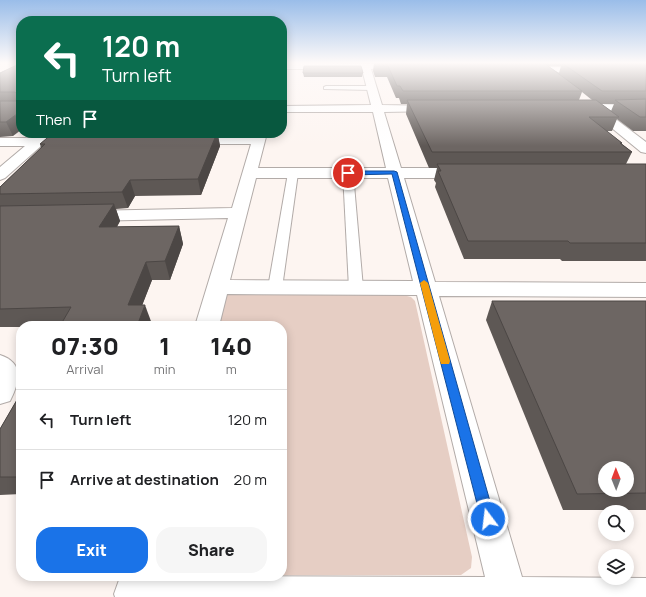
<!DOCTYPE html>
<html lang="en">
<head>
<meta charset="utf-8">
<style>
  body { margin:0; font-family:Manrope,sans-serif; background:#f6f6f6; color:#202124; height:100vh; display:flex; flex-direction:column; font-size:15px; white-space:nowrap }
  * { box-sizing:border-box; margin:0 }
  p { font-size:13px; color:#757577 }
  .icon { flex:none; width:22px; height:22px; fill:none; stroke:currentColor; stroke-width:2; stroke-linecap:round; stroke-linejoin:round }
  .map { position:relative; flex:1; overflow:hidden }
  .side { position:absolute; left:16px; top:321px; width:271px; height:260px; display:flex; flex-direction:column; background:#fff; border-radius:16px; box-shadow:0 2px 10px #0003 }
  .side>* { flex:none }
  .banner { position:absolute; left:16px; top:16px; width:271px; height:122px; border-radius:16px; box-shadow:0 2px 10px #0003; background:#0b6e4f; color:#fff; overflow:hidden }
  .needle { width:26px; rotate:359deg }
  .fabs { position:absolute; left:598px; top:461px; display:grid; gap:8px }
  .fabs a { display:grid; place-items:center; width:36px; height:36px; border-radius:50%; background:#fff; box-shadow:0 2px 10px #0003; font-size:20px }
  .pin { position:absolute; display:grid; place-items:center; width:34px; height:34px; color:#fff; margin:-17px; border:2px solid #fff; border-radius:50%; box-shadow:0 1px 4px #0007 }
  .me { position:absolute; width:44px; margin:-22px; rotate:345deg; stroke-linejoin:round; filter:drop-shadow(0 0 3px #0008) }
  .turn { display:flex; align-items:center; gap:14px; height:84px; padding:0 20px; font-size:18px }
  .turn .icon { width:52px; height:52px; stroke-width:2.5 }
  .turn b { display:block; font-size:28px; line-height:34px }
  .then { display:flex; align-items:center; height:38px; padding:0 20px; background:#0003; gap:8px; font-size:15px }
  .eta { display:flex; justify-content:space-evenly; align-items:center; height:68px; text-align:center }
  .eta b { font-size:24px; font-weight:800; line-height:28px }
  .cta { display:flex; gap:8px; margin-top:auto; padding:8px 20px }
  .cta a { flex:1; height:46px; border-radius:16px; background:#1a73e8; color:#fff; font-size:16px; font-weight:800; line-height:46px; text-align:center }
  .cta a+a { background:#f6f6f6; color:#202124 }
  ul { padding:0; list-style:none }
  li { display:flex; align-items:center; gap:12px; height:60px; padding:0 20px; border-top:1px solid #e0e0e0 }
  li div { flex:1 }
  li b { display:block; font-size:15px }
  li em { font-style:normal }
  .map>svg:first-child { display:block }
  .green { fill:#e6cec4 }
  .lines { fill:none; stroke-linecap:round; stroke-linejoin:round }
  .service-casing { stroke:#b2aba8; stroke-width:2 }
  .minor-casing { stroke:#b2aba8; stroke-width:2 }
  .service { fill:#fff; fill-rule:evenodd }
  .minor { fill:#fff; fill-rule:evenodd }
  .wall { fill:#5e5855; fill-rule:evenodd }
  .shaded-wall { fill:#4c4745 }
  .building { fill:#6d6663; stroke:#4c4745; fill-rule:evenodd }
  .route { fill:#1a73e8; stroke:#114b97 }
  .slow { fill:#f59e0b }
</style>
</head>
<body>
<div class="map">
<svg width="646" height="597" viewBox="0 0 646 597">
  <rect width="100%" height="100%" fill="#fdf5f1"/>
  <polygon class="green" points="233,293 403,295 411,297 415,301 472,557 471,568 461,575 282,575 282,326 215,326 225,296"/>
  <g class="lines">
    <defs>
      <g id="service">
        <polygon points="326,86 372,86 375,88 372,90 324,89 324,87"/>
        <polygon points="293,170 298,173 282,288 280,291 275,292 270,291 268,288 288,173"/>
        <polygon points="348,170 353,173 363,288 361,291 356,292 351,291 349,288 343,173"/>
      </g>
      <g id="minor">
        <path d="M282,63l98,1 2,2 -2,2 -9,1 11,36 59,1 2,2 -2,2 -4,1 -53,1 17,56h64l5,2 3,3 -3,3 -5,2h-61l31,104 211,1v14l-207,-1 83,281 124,1v19h-531l-1,-3 5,-14 11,-4 355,1 -68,-282 -190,-1 -8,32h-24l33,-108 -141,3 -6,-1 -3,-4 3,-4 6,-1 145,-3 19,-64h-67l-2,-3 2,-3 5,-1 65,-1 1,-3h12l-9,35h128l-13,-56h-91v-6l89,-1 -9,-36h-80zM256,178h132l25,103 -183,-1z"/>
        <polygon points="547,67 646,67 646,73 544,72 542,70 544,68"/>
        <polygon points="592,104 646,105 646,111 605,111 646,142 646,153 641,152 591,111 573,110 571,108 573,106"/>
        <polygon points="0,138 73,138 78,139 80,142 78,145 73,146 41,146 5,178 0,180 0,167 25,146 0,146"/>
        <path d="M0,355c25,8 19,28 10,46l-10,3z"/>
      </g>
    </defs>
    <use href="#service" class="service-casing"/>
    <use href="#minor" class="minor-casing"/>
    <use href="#service" class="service"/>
    <use href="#minor" class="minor"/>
  </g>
  <g class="wall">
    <polygon points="21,63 13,136 0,137 0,73"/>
    <path d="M374,63h272v68h-13l-16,-12 -5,12h-5l15,12v1l10,8 -6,12h20v97h-84l-2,-2h-96l-29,-72 1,-4 -2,-3 3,-12h-8l-23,-54 1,-10h-6l-2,-6h-3l-9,-21h-12l-2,-6zM548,66h13l-2,7zM582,92l10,8h-13zM601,104h13l-3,7z"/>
    <polygon points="303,73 363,73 362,77 304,77"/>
    <polygon points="53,133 226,133 226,134 218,134 220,146 201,195 135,196 128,208 116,209 120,221 117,227 179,226 183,244 170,280 152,280 142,305 152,324 151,326 21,326 21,327 0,327 0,187 41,148 40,144"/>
    <polygon points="492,301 646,301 646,510 563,510 486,320"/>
    <polygon points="21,393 21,494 0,495 0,429"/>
  </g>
  <g class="shaded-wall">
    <polygon points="21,111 21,130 13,136 6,122"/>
    <polygon points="217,133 220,146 201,195 198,179"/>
    <polygon points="130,180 135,196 128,208 122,192"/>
    <polygon points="114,204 120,221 106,245 99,227"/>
    <polygon points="179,226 183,244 170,280 165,261"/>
    <polygon points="146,262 152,280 135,324 128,305"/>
    <polygon points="145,305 152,324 151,326 137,326"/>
  </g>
  <g class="building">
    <polygon points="21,63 21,111 6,122 0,122 0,101 16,101 17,94 15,92 0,92 0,73"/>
    <polygon points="375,63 544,63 582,91 403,91 400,86 397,86 388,66 376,66"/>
    <polygon points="562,63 646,63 646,91 602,91"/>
    <polygon points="304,66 361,66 363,73 303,73"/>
    <polygon points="646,99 646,117 640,117 615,100"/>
    <polygon points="407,100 596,100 619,117 589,117 622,143 620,143 632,152 432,152"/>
    <polygon points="53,133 217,133 198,179 130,180 122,192 0,194 0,187 45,144 40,144"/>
    <polygon points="437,164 646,164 646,243 570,243 568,241 468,241 438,171 441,171"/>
    <polygon points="114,204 99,227 179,226 165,261 146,262 128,305 145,305 137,326 60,326 71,307 0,309 0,206"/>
    <path d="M492,301h154v192l-69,1zM605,468h22v22h-22z"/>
    <polygon points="21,393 21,477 0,477 0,429"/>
  </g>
  <linearGradient id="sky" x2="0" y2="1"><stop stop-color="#9abde9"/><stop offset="0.43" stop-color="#fefaf9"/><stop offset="1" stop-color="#fefaf9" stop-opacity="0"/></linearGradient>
  <rect width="646" height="146" fill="url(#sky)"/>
  <polygon class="route" points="346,171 394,171 397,172 495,519 493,524 488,526 483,524 481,519 392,174 348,175 346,174"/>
  <polygon class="slow" points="424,280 428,283 450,361 449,364 441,364 440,361 420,283"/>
</svg>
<div class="fabs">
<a><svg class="needle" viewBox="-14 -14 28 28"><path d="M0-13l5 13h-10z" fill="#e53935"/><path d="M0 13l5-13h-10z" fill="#757577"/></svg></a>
<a><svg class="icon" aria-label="search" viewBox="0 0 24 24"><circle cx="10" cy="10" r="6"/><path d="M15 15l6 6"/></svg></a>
<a><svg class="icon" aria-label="layers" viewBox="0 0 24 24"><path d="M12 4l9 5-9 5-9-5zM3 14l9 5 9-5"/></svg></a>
</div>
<div class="pin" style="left:348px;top:173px;background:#d93025"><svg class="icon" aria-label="arrive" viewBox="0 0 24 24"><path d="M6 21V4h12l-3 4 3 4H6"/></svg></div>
<svg class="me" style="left:488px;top:519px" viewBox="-20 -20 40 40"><circle r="17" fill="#1a73e8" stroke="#fff" stroke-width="3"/><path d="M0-11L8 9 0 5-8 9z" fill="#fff"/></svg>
<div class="banner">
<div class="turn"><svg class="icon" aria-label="left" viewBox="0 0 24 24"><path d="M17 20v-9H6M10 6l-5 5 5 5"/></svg><div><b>120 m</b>Turn left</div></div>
<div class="then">Then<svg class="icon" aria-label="arrive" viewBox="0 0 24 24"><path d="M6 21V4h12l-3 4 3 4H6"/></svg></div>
</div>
<section class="side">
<div class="eta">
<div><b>07:30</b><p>Arrival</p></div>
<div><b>1</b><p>min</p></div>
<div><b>140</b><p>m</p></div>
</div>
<ul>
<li><svg class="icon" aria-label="left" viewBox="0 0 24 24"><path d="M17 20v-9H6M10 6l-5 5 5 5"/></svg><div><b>Turn left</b></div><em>120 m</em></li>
<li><svg class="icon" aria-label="arrive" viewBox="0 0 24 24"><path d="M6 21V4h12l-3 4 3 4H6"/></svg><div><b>Arrive at destination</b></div><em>20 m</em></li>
</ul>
<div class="cta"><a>Exit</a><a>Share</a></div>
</section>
</div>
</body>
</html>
